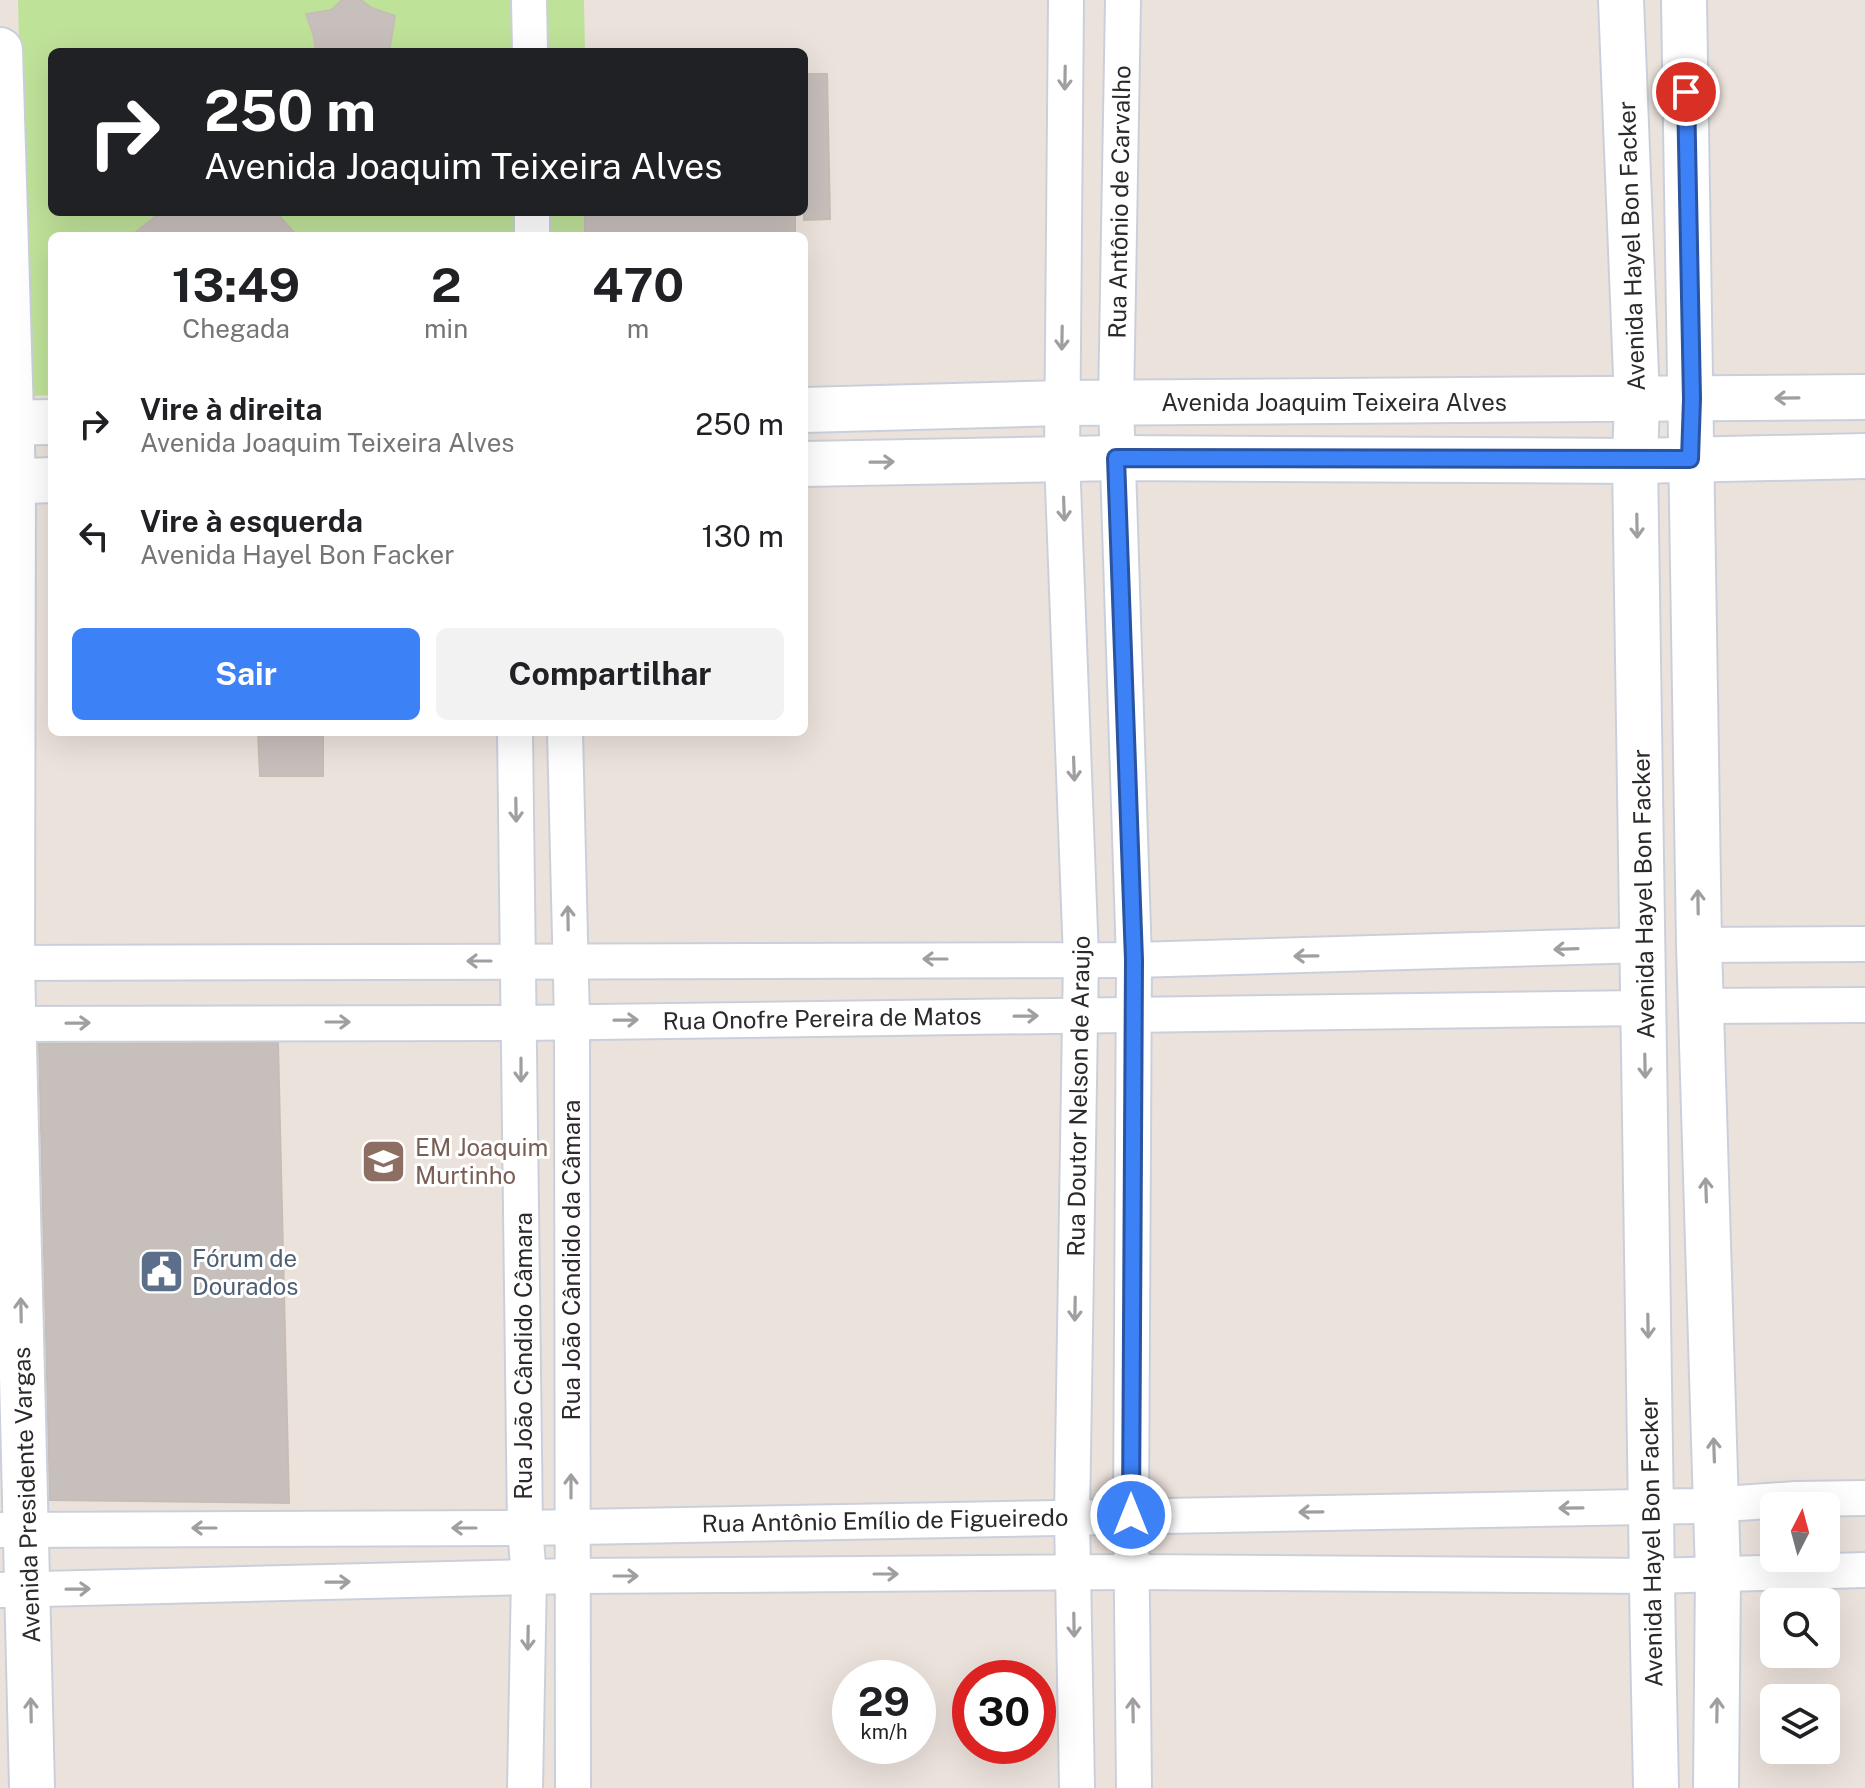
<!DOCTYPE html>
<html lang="pt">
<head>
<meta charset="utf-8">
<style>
  body { margin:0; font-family:"Public Sans",sans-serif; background:#f2f2f2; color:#202124; height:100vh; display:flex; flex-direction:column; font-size:30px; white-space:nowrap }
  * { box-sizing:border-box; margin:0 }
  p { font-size:26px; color:#757577 }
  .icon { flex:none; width:44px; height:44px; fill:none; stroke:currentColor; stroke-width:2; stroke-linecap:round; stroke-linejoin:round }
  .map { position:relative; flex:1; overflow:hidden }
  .details { position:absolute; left:48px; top:232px; width:760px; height:504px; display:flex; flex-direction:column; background:#fff; border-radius:12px; box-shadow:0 8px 32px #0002 }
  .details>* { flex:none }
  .hud { position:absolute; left:48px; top:48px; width:760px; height:168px; border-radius:12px; box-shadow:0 8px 32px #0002; background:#202124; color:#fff; overflow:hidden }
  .needle { width:52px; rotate:6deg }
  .controls { position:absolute; left:1760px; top:1492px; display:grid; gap:16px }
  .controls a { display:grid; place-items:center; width:80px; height:80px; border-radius:12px; background:#fff; box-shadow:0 8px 32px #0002; font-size:40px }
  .speed { position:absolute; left:832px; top:1660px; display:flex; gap:16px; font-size:40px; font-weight:700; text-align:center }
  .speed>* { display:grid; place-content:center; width:104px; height:104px; border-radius:50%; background:#fff; box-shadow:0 8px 32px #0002; line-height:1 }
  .speed small { font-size:20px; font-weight:400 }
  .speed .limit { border:12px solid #d22; background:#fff; color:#111 }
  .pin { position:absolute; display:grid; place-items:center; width:68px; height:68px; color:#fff; margin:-34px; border:4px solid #fff; border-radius:50%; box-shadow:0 2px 8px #0007 }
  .me { position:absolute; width:88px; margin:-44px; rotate:0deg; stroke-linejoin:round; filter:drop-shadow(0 0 6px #0008) }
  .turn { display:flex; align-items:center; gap:28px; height:168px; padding:0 24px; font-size:36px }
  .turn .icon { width:104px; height:104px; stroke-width:2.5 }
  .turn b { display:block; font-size:56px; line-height:68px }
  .eta { display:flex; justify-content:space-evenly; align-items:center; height:136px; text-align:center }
  .eta b { font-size:48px; font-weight:700; line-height:56px }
  .primary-button { display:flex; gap:16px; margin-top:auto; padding:16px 24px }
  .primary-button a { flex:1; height:92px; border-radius:12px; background:#3d81f7; color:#fff; font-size:32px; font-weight:700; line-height:92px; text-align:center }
  .primary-button a+a { background:#f2f2f2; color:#202124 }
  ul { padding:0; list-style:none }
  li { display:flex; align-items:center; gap:24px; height:112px; padding:0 24px }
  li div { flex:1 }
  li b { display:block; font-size:30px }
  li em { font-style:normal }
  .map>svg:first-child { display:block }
  .green { fill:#bfe299 }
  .building { fill:#c7bfbb; stroke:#c7bdb5; stroke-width:2 }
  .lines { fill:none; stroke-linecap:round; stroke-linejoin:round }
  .street-casing { stroke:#cad0db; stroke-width:38 }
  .secondary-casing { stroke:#cad0db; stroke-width:48 }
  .street { stroke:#fff; stroke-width:34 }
  .secondary { stroke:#fff; stroke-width:44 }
  .oneway { stroke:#9f9f9f }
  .route-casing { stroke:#2854a1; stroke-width:20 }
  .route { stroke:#3d81f7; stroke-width:14 }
  .labels { text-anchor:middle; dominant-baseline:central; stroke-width:6; stroke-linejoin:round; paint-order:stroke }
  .street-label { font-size:24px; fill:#2a2a2a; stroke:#fff }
  .education-label { font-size:24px; fill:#785e54; stroke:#fff; text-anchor:start }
  .service-label { font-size:24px; fill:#4e5e75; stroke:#fff; text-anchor:start }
</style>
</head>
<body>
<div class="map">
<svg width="1865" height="1788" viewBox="0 0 1865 1788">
  <rect width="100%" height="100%" fill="#ece2dc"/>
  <polygon class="green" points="18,0 584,0 585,52 52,52 52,212 585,212 585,236 52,236 52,395 28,396"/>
  <g class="building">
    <polygon points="342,0 361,0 372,8 395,16 389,52 316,52 314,37 306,14 331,10"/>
    <polygon points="804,74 827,74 830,219 804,220"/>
    <polygon points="161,212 276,212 297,236 131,236"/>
    <rect x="585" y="212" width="210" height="24"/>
    <polygon points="258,732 323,732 323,776 260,776"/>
    <polygon points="278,1043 289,1503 50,1500 39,1044"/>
  </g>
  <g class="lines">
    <defs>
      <g id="street">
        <polyline points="529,0 530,52"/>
        <polyline points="1066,0 1062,459 1081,958 1072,1517 1077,1788"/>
        <polyline points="1123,0 1116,404 1134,960 1131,1515 1134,1788"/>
        <polyline points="532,212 532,236"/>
        <polyline points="515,732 525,1528 529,1577 525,1788"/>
        <polyline points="565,732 572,1020 573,1788"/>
        <polyline points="1699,945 1865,944"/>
        <polyline points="0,963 1134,960 1644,945"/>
        <polyline points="1701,1006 1865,1005"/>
        <polyline points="0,1024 521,1023 1645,1008"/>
        <polyline points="0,1530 525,1528 1695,1506 1796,1499 1865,1498"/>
        <polyline points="0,1590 573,1576 1132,1572 1651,1576 1865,1570"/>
      </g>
      <g id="secondary">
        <path d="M1621,0l16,400 -2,61c9,443 11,885 21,1327"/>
        <polyline points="1684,0 1699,945 1718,1574 1716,1788"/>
        <polyline points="0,50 13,481 12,964 32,1788"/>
        <polyline points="804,410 1061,403 1865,397"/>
        <polyline points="0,423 52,422"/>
        <polyline points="804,464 1116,458 1635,461 1865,456"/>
        <polyline points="0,482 52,480"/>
      </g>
    </defs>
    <use href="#street" class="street-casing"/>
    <use href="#secondary" class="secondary-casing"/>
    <use href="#street" class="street"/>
    <use href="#secondary" class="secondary"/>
  </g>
  <defs><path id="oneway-shaft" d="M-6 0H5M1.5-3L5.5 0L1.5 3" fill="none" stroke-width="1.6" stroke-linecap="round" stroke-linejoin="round" transform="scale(2)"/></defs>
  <g class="oneway">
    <use href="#oneway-shaft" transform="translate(1065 78) rotate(91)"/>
    <use href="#oneway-shaft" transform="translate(1062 338) rotate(91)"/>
    <use href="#oneway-shaft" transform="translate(1787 398) rotate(179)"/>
    <use href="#oneway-shaft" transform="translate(882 462) rotate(-1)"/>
    <use href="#oneway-shaft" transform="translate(1064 509) rotate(88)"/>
    <use href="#oneway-shaft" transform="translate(1637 526) rotate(89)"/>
    <use href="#oneway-shaft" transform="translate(1074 769) rotate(88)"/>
    <use href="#oneway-shaft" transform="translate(516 810) rotate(89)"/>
    <use href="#oneway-shaft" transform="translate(1698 902) rotate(-91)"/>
    <use href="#oneway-shaft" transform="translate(568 918) rotate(-91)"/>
    <use href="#oneway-shaft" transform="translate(1566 949) rotate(178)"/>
    <use href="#oneway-shaft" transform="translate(1306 956) rotate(179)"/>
    <use href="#oneway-shaft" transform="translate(935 959) rotate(180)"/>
    <use href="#oneway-shaft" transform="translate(479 961) rotate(180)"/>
    <use href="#oneway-shaft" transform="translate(1026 1016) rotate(-1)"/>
    <use href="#oneway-shaft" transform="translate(626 1020) rotate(-1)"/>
    <use href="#oneway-shaft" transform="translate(338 1022)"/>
    <use href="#oneway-shaft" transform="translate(78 1023) rotate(-1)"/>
    <use href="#oneway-shaft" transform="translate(1645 1066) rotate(89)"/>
    <use href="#oneway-shaft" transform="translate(521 1070) rotate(90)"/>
    <use href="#oneway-shaft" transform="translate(1706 1190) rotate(-92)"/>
    <use href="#oneway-shaft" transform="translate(1075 1309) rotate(91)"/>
    <use href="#oneway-shaft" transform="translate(21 1310) rotate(-91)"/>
    <use href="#oneway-shaft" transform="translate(1648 1326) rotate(89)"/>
    <use href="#oneway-shaft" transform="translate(1714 1450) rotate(-92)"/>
    <use href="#oneway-shaft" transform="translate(571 1486) rotate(-90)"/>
    <use href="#oneway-shaft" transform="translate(1571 1508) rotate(179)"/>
    <use href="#oneway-shaft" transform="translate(1311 1512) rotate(179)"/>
    <use href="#oneway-shaft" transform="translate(204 1528) rotate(180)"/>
    <use href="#oneway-shaft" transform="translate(464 1528) rotate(180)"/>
    <use href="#oneway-shaft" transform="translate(886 1574)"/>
    <use href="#oneway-shaft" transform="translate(626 1576)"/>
    <use href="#oneway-shaft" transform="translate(338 1582) rotate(-1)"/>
    <use href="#oneway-shaft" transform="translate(78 1589) rotate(-1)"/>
    <use href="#oneway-shaft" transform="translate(1074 1625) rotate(89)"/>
    <use href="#oneway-shaft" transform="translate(528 1638) rotate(91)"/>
    <use href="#oneway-shaft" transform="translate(31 1710) rotate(-91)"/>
    <use href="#oneway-shaft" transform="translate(1133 1710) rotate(-91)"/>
    <use href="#oneway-shaft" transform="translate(1717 1710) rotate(-89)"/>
  </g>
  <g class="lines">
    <defs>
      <polyline id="route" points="1131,1515 1134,960 1116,458 1690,459 1692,399 1686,92"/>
    </defs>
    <use href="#route" class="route-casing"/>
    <use href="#route" class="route"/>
  </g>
  <defs>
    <symbol id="school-square" viewBox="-11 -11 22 22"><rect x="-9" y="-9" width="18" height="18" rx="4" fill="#8d6e63" stroke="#fff"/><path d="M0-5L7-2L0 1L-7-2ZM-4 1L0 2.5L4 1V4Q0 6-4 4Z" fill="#fff"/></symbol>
    <symbol id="civic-square" viewBox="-11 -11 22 22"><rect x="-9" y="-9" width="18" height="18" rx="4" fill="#5c6f8a" stroke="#fff"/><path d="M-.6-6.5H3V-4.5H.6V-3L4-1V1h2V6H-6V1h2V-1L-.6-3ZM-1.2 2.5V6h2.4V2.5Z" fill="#fff"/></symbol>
  </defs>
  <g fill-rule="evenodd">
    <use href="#school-square" x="358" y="1136" width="51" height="51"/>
    <use href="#civic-square" x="136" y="1246" width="51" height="51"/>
  </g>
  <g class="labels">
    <g class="street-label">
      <text transform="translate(1119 202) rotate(-89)">Rua Antônio de Carvalho</text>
      <text transform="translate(1631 246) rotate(-92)">Avenida Hayel Bon Facker</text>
      <text x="1334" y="402">Avenida Joaquim Teixeira Alves</text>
      <text transform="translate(1643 894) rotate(-91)">Avenida Hayel Bon Facker</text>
      <text transform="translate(822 1018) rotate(-1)">Rua Onofre Pereira de Matos</text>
      <text transform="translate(1078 1096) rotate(-89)">Rua Doutor Nelson de Araujo</text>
      <text transform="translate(571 1260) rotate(-90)">Rua João Cândido da Câmara</text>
      <text transform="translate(523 1356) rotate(-90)">Rua João Cândido Câmara</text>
      <text transform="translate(26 1495) rotate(-92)">Avenida Presidente Vargas</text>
      <text transform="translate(885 1520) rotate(-1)">Rua Antônio Emílio de Figueiredo</text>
      <text transform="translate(1651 1542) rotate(-91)">Avenida Hayel Bon Facker</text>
    </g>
    <g class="education-label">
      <text x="415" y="1147">EM Joaquim<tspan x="415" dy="28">Murtinho</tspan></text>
    </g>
    <g class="service-label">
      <text x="192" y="1258">Fórum de<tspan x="192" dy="28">Dourados</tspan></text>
    </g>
  </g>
</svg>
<div class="controls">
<a><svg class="needle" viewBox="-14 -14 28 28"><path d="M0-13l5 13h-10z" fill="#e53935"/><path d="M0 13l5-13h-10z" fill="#757577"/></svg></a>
<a><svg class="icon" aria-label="search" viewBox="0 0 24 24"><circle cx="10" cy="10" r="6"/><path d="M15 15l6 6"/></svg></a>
<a><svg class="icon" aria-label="layers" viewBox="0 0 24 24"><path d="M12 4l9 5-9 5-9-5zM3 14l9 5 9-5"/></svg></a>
</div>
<div class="speed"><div>29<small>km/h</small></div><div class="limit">30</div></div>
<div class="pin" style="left:1686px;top:92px;background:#d93025"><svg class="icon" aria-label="arrive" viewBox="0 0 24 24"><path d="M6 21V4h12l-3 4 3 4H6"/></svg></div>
<svg class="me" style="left:1131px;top:1515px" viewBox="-20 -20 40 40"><circle r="17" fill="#3d81f7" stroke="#fff" stroke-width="3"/><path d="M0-11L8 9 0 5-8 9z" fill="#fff"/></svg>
<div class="hud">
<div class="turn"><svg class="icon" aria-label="right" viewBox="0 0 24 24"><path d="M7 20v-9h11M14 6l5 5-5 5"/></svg><div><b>250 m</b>Avenida Joaquim Teixeira Alves</div></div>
</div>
<section class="details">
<div class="eta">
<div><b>13:49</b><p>Chegada</p></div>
<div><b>2</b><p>min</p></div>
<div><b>470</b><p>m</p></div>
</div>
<ul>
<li><svg class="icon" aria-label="right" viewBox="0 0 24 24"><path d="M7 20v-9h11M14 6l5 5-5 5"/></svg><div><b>Vire à direita</b><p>Avenida Joaquim Teixeira Alves</p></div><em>250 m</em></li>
<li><svg class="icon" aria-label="left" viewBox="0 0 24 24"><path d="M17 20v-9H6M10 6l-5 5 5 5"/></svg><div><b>Vire à esquerda</b><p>Avenida Hayel Bon Facker</p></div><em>130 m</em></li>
</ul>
<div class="primary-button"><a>Sair</a><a>Compartilhar</a></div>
</section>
</div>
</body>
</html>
